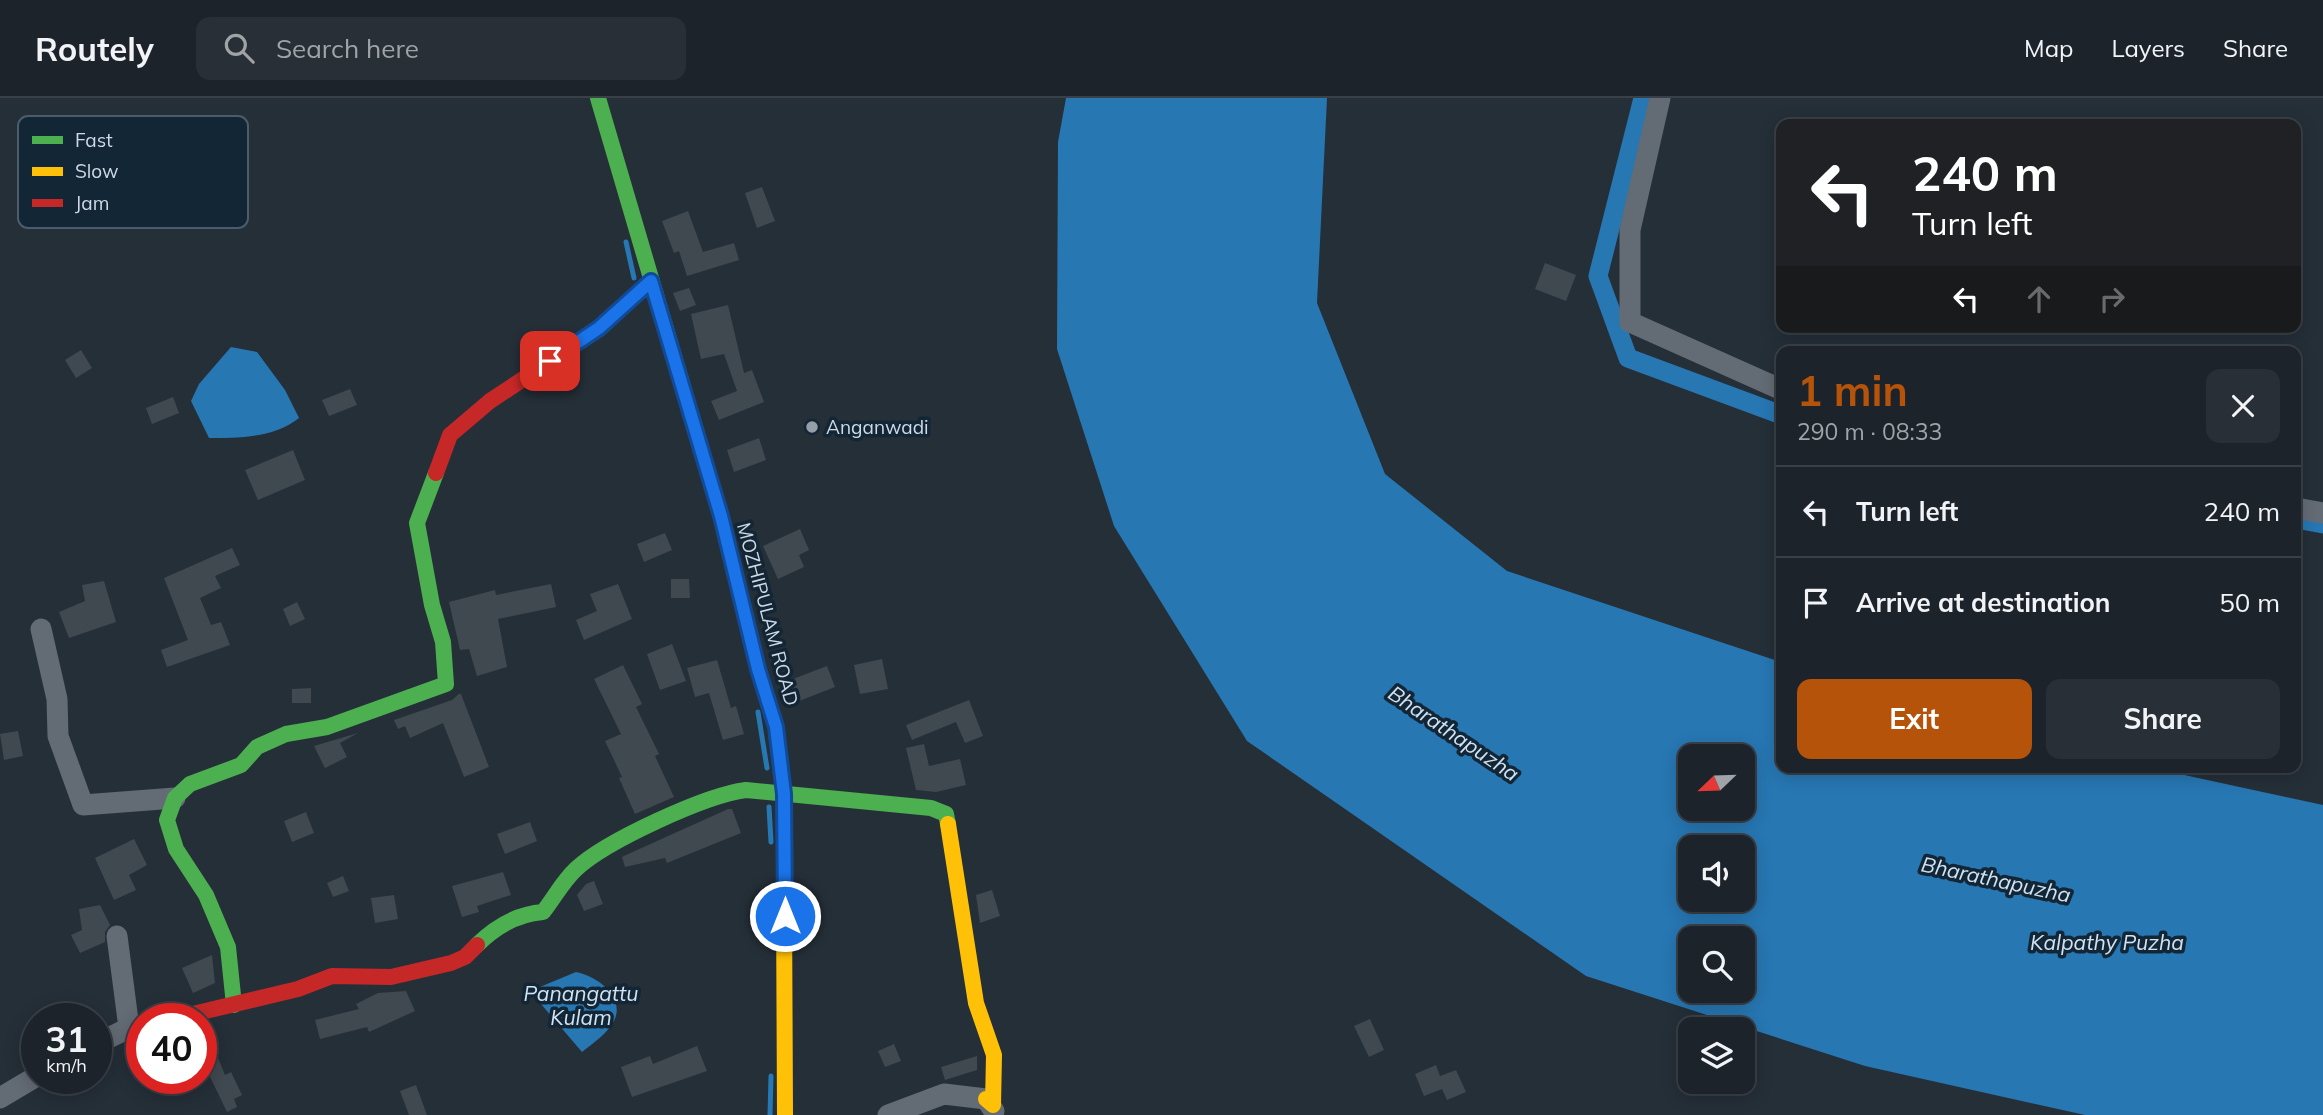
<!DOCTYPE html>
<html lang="en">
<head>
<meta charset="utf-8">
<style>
  body { margin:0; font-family:Mulish,sans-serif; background:#292f36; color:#f1f3f6; height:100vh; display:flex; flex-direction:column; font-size:26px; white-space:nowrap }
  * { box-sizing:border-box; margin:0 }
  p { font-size:23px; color:#a0a4a8 }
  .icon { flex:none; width:38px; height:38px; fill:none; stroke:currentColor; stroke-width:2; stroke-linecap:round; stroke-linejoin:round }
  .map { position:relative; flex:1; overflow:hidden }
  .side { position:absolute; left:1776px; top:248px; width:525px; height:427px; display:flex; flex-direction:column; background:#1c232a; border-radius:14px; box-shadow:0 4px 18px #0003,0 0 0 2px #3a4047 }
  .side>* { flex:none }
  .banner { position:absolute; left:1776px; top:21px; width:525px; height:214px; border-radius:14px; box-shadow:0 4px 18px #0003,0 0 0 2px #3a4047; background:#202124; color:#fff; overflow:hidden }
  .needle { width:46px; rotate:247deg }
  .controls { position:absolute; left:1678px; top:646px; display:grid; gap:14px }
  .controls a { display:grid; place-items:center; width:77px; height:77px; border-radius:14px; background:#1c232a; box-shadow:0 4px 18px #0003,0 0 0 2px #3a4047; font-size:35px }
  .speed { position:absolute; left:21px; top:905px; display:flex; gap:14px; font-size:35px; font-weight:700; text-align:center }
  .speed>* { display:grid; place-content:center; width:91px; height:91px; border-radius:50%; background:#1c232a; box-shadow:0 4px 18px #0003,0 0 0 2px #3a4047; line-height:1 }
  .speed small { font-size:18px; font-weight:400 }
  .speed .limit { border:10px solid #d22; background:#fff; color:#111 }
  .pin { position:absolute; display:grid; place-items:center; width:60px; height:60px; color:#fff; margin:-30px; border-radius:14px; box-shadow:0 4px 10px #0006 }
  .me { position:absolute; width:77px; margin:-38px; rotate:0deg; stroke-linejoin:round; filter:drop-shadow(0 0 5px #0008) }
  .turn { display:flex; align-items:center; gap:24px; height:147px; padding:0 21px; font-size:32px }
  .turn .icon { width:91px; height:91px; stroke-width:2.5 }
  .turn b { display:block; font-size:49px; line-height:60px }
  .lanes { display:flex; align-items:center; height:66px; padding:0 21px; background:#0003; justify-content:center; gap:35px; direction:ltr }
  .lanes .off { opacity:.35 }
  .round { display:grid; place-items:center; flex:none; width:74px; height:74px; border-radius:14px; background:#292f36 }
  .headline { display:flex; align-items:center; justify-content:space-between; height:119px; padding:0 21px }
  h1 { font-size:42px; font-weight:700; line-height:52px; color:#b45309 }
  .primary-button { display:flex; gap:14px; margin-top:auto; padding:14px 21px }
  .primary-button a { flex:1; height:80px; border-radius:14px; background:#b45309; color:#fff; font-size:28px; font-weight:700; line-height:80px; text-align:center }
  .primary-button a+a { background:#292f36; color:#f1f3f6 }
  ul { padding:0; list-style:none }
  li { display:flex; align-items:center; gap:21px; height:91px; padding:0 21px; border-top:2px solid #3a4047 }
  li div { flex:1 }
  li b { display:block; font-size:26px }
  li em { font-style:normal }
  header { display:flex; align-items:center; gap:42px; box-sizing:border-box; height:98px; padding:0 35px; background:#1c232a; border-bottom:2px solid #3a4047 }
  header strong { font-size:33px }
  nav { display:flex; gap:38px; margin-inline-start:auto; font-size:24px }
  .search { width:490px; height:63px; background:#292f36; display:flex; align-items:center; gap:18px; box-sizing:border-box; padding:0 24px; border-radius:14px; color:#a0a4a8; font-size:26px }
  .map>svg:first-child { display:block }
  .water { fill:#2777b3; fill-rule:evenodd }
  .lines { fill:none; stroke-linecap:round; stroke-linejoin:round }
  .stream { stroke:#2777b3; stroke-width:5 }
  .canal { stroke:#2777b3; stroke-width:19 }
  .building { fill:#404850 }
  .street { stroke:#636b74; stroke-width:21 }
  .fast { stroke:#4caf50; stroke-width:16 }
  .slow { stroke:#ffc107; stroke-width:16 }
  .jam { stroke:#c62828; stroke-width:16 }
  .route-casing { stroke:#114b97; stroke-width:18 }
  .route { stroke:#1a73e8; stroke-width:12 }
  .poi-dot { fill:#939ea8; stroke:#132636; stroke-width:2.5 }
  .labels { text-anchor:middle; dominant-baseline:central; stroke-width:7; stroke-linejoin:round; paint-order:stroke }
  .poi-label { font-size:19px; fill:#ced9e4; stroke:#132636; text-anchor:start }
  .street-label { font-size:19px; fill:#ced9e4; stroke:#132636 }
  .water-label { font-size:21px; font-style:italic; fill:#cfe3f4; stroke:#132636 }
  .key { fill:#132636; stroke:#4b5c6a; stroke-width:2 }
  .key-label { font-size:19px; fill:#ced9e4 }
</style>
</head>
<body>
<header>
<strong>Routely</strong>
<div class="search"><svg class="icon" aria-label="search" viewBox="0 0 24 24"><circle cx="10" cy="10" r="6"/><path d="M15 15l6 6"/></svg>Search here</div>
<nav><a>Map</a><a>Layers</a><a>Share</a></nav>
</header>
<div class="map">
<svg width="2323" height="1017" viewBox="0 0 2323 1017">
  <rect width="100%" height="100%" fill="#252f38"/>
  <g class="water">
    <path d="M1066,0h261l-10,205 68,171 122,97 274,91 1,106h370l171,37v310h-238l-220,-49 -279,-90 -339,-235 -133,-215 -57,-177 1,-207zM1690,658h53v52h-53zM1690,749h53v53h-53zM1690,840h53v52h-53z"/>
    <path d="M231,249l26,5 28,38 14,28c-26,20 -58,20 -90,20l-18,-37 8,-17z"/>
    <path d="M576,874c20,4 50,24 38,49 -6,12 -22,23 -32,31l-41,-48 -6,-15z"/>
  </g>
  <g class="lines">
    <g class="stream">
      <polyline points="626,144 634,180"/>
      <polyline points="758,614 767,670"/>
      <polyline points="769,709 771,744"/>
      <polyline points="770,1017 771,978"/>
    </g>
    <g class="canal">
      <polyline points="1643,0 1598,178 1628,260 1782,317"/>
      <polyline points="2296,421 2323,426"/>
    </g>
  </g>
  <g class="building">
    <polygon points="762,89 775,123 757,130 745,95"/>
    <polygon points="688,113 703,154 734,145 739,162 687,178 679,153 674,155 662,123"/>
    <polygon points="1545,165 1576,177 1566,203 1535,191"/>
    <polygon points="689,190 696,207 680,213 673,195"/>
    <polygon points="728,207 744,275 752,272 764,304 719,322 711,303 737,293 724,256 701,261 691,216"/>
    <polygon points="81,252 92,270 76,280 65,262"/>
    <polygon points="350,291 357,307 329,318 322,302"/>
    <polygon points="173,299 179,315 152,326 146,310"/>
    <polygon points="759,340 766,362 734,374 727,352"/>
    <polygon points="293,352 305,382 258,402 245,372"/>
    <polygon points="800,431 809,452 799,457 804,469 778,481 763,448"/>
    <polygon points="665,435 672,452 644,464 637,446"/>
    <polygon points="232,450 240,467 215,478 221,490 200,500 211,527 221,524 230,547 167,569 161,552 188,542 164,480"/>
    <polygon points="671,481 689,481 690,500 671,500"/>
    <polygon points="104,483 116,524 69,540 59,514 85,503 82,487"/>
    <polygon points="551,486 556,509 498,521 507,569 477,578 469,551 460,552 449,504 495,492 496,497"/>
    <polygon points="618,486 632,521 584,542 576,522 597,513 590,496"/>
    <polygon points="297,504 305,521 290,528 283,511"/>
    <polygon points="672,546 686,583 660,592 647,556"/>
    <polygon points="882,561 888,591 860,596 854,567"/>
    <polygon points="717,562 731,610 736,608 744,636 723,642 709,595 695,599 687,570"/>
    <polygon points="623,567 642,606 636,609 659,656 655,658 674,699 635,716 619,680 622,679 605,643 621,636 594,581"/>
    <polygon points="827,568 835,589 794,605 785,584"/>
    <polygon points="311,590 311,605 292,605 292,591"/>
    <polygon points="459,596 461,596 489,669 464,679 443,625 410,640 405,628 398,631 394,622 452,602"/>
    <polygon points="969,602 983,638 965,645 956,624 912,642 906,627"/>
    <polygon points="18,633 23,658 4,662 0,636"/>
    <polygon points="358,635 340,645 347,659 325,670 314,648"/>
    <polygon points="924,646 929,668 960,661 966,687 936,694 916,692 906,650"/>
    <polygon points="728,711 732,711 741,735 667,765 665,760 625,769 622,759 626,757"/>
    <polygon points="306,714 314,735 292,744 284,723"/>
    <polygon points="530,724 537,743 505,756 497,736"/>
    <polygon points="134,741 147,767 129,777 136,792 114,802 95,760"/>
    <polygon points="503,774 511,797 477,808 479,814 462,819 452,788"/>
    <polygon points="343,778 349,793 333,799 327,785"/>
    <polygon points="594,783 603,806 584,813 577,797 586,786"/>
    <polygon points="992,792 1000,818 980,825 976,797"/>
    <polygon points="394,797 398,821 375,825 371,800"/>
    <polygon points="100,807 110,827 105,834 105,844 80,855 71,837 82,832 79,811"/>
    <polygon points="212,857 215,885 193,895 182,870"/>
    <polygon points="406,893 415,913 369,934 367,929 320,941 315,922 359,911 356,906 378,895"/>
    <polygon points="1370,921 1384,952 1369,959 1354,928"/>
    <polygon points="206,930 225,977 231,974 242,997 234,1001 237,1009 227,1014 201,960 201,931"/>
    <polygon points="894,946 901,963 885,969 878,953"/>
    <polygon points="697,948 707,973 632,999 621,969 650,958 653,966"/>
    <polygon points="977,958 977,972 945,982 941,969"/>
    <polygon points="1436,967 1440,978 1456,972 1466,994 1447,1002 1442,991 1424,998 1415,976"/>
    <polygon points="416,987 427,1017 409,1017 400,993"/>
  </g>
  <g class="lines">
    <g class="street">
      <polyline points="1660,0 1630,132 1630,224 1782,292"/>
      <polyline points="2296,410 2323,415"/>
      <polyline points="41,531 57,601 58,638 83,707 175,700"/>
      <polyline points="117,838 129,930"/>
      <polyline points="96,946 129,930 142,927"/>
      <polyline points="0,1000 37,978"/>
      <polyline points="888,1017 944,996 986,1001 994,1013"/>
    </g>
    <g class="fast">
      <polyline points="598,0 721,418 758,571 776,629 784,696 784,800"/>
      <polyline points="570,250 599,231 651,183"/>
      <path d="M477,847c18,-18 40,-31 66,-33 11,-14 20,-31 33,-43 30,-28 130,-74 170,-79l185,18 15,6 2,10"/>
      <polyline points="234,907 228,849 206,797 176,751 167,722 175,700 190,686 241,667 257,649 286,636 327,629 446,586 443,544 432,507 417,425 436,375"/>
    </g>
    <g class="slow">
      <polyline points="948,726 976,905 994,957 993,1007 986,1001"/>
      <polyline points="784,800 785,1017"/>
    </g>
    <g class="jam">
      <polyline points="436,375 450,337 490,303 570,250"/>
      <polyline points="176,920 298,891 332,878 391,879 451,865 465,859 477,847"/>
    </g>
  </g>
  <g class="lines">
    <defs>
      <polyline id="route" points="550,263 599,230 651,183 721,418 758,571 776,629 784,696 785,818"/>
    </defs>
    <use href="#route" class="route-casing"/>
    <use href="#route" class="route"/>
  </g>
  <circle class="poi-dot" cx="812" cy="329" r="7"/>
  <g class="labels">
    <g class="poi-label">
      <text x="826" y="329">Anganwadi</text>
    </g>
    <g class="street-label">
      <text transform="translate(768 516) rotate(75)">MOZHIPULAM ROAD</text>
    </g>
    <g class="water-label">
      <text transform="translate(1454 635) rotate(34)">Bharathapuzha</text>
      <text transform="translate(1996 781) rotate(12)">Bharathapuzha</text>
      <text x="2107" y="844">Kalpathy Puzha</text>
      <text x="581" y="895">Panangattu<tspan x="581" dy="24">Kulam</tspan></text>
    </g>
  </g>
  <rect x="18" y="18" width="230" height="112" rx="10" class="key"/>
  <rect x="32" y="38" width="31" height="8" fill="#4caf50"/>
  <rect x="32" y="69" width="31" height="9" fill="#ffc107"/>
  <rect x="32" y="101" width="31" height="8" fill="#c62828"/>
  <g class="key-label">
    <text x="75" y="49">Fast</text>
    <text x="75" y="80">Slow</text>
    <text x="75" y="112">Jam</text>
  </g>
</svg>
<div class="controls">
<a><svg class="needle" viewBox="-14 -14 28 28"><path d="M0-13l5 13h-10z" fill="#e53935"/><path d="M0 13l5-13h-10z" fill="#a0a4a8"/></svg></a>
<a><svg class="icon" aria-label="sound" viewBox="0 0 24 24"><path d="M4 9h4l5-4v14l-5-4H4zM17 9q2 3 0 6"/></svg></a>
<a><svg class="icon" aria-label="search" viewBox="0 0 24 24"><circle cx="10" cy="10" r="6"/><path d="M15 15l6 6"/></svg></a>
<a><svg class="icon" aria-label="layers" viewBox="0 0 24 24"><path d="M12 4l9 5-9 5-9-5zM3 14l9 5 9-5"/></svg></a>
</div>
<div class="speed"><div>31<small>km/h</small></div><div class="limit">40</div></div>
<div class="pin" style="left:550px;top:263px;background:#d93025"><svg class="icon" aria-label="arrive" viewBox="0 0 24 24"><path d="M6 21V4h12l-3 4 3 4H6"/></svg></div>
<svg class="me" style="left:785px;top:818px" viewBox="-20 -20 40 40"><circle r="17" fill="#1a73e8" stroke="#fff" stroke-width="3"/><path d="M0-11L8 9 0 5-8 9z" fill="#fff"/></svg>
<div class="banner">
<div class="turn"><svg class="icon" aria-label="left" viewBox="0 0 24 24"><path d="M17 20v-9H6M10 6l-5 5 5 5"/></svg><div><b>240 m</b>Turn left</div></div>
<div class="lanes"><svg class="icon" aria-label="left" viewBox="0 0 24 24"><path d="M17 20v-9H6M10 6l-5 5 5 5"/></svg><svg class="icon off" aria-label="ahead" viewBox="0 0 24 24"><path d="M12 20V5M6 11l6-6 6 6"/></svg><svg class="icon off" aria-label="right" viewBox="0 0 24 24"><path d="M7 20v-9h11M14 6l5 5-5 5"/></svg></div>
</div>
<section class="side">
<div class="headline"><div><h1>1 min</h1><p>290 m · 08:33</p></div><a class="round"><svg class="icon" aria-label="close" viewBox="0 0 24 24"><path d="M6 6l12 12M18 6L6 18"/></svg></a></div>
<ul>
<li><svg class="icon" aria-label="left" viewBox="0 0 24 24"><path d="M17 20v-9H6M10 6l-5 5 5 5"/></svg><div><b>Turn left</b></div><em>240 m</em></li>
<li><svg class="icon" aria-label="arrive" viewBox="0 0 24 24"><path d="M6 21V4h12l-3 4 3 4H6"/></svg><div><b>Arrive at destination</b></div><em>50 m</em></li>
</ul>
<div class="primary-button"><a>Exit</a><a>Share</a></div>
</section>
</div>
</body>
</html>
